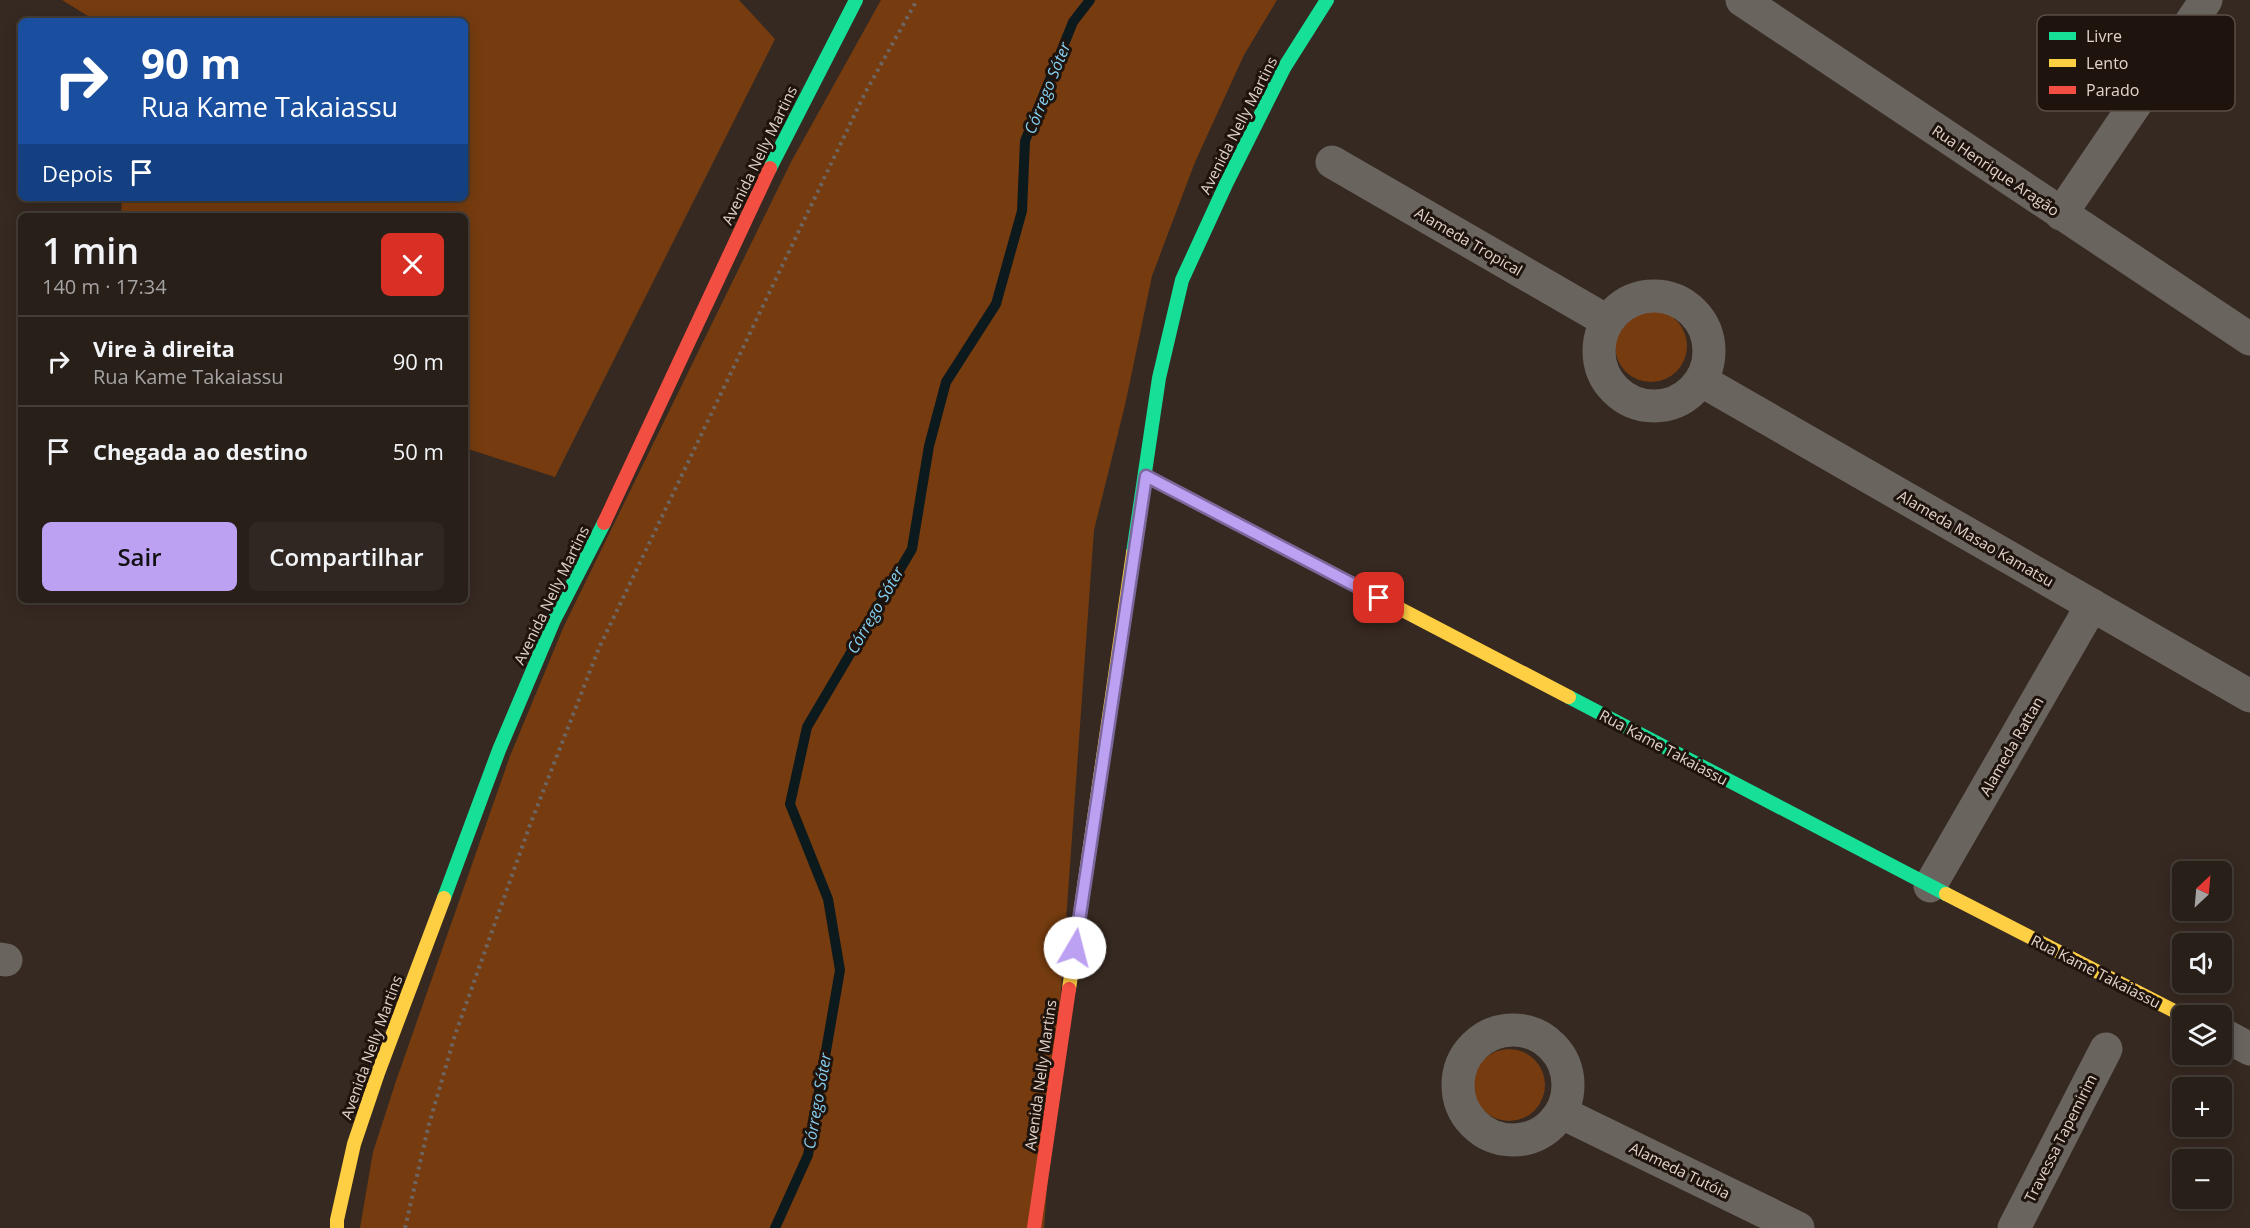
<!DOCTYPE html>
<html lang="pt">
<head>
<meta charset="utf-8">
<style>
  body { margin:0; font-family:"Open Sans",sans-serif; background:#302722; color:#f1f3f6; height:100vh; display:flex; flex-direction:column; font-size:22px; white-space:nowrap }
  * { box-sizing:border-box; margin:0 }
  p { font-size:20px; color:#a5a2a2 }
  .icon { flex:none; width:33px; height:33px; fill:none; stroke:currentColor; stroke-width:2; stroke-linecap:round; stroke-linejoin:round }
  .map { position:relative; flex:1; overflow:hidden }
  .side { position:absolute; left:18px; top:213px; width:450px; height:390px; display:flex; flex-direction:column; background:#281f19; border-radius:9px; box-shadow:0 3px 15px #0003,0 0 0 2px #443d38 }
  .side>* { flex:none }
  .top-card { position:absolute; left:18px; top:18px; width:450px; height:183px; border-radius:9px; box-shadow:0 3px 15px #0003,0 0 0 2px #443d38; background:#1a4fa0; color:#fff; overflow:hidden }
  .needle { width:39px; rotate:26deg }
  .controls { position:absolute; left:2172px; top:861px; display:grid; gap:12px }
  .controls a { display:grid; place-items:center; width:60px; height:60px; border-radius:9px; background:#281f19; box-shadow:0 3px 15px #0003,0 0 0 2px #443d38; font-size:30px }
  .pin { position:absolute; display:grid; place-items:center; width:51px; height:51px; color:#fff; margin:-26px; border-radius:12px; box-shadow:0 3px 9px #0006 }
  .me { position:absolute; width:66px; margin:-33px; rotate:8deg; stroke-linejoin:round; filter:drop-shadow(0 0 4px #0008) }
  .turn { display:flex; align-items:center; gap:21px; height:126px; padding:0 24px; font-size:27px }
  .turn .icon { width:78px; height:78px; stroke-width:2.5 }
  .turn b { display:block; font-size:42px; line-height:51px }
  .then { display:flex; align-items:center; height:57px; padding:0 24px; background:#0003; gap:12px; font-size:22px }
  .round { display:grid; place-items:center; flex:none; width:63px; height:63px; border-radius:9px; background:#302722 }
  .summary { display:flex; align-items:center; justify-content:space-between; height:102px; padding:0 24px }
  h1 { font-size:36px; font-weight:600; line-height:45px }
  .cta { display:flex; gap:12px; margin-top:auto; padding:12px 24px }
  .cta a { flex:1; height:69px; border-radius:9px; background:#bca0f2; color:#111; font-size:24px; font-weight:600; line-height:69px; text-align:center }
  .cta a+a { background:#302722; color:#f1f3f6 }
  ul { padding:0; list-style:none }
  li { display:flex; align-items:center; gap:18px; height:90px; padding:0 24px; border-top:2px solid #443d38 }
  li div { flex:1 }
  li b { display:block; font-size:22px }
  li em { font-style:normal }
  .map>svg:first-child { display:block }
  .green { fill:#763c0f }
  .lines { fill:none; stroke-linecap:round; stroke-linejoin:round }
  .stream { stroke:#0c191d; stroke-width:10 }
  .path { stroke:#6d6562; stroke-width:4; stroke-dasharray:3 4.5; stroke-linecap:butt }
  .street { stroke:#6a645e; stroke-width:33 }
  .fast { stroke:#16e098; stroke-width:14 }
  .slow { stroke:#ffcf43; stroke-width:14 }
  .jam { stroke:#f24e42; stroke-width:14 }
  .route-casing { stroke:#7a689d; stroke-width:15 }
  .route { stroke:#bca0f2; stroke-width:10 }
  .labels { text-anchor:middle; dominant-baseline:central; stroke-width:6; stroke-linejoin:round; paint-order:stroke }
  .street-label { font-size:15px; fill:#e2d3ca; stroke:#1e130d }
  .water-label { font-size:16px; font-style:italic; fill:#85d1f3; stroke:#1e130d }
  .key { fill:#1e130d; stroke:#594d46; stroke-width:1.5 }
  .key-label { font-size:16px; fill:#e2d3ca }
</style>
</head>
<body>
<div class="map">
<svg width="2250" height="1228" viewBox="0 0 2250 1228">
  <rect width="100%" height="100%" fill="#362921"/>
  <g class="green">
    <polygon points="62,0 739,0 775,39 555,477 465,448 465,216 121,216 122,198 465,198 465,21 96,21"/>
    <polygon points="881,0 1277,0 1244,55 1195,162 1152,276 1125,405 1094,530 1044,1228 360,1228 373,1152 396,1081 510,756 564,626 791,162"/>
    <circle cx="1651" cy="346" r="36"/>
    <circle cx="1509" cy="1085" r="36"/>
  </g>
  <g class="lines">
    <polyline class="stream" points="775,1228 808,1155 840,970 828,899 790,804 807,727 912,549 929,446 946,382 996,304 1022,211 1025,141 1073,22 1090,0"/>
    <polyline class="path" points="405,1228 428,1128 455,1035 530,825 599,648 865,93 917,0"/>
    <g class="street">
      <polyline points="1742,0 2250,339"/>
      <polyline points="1332,162 1607,321"/>
      <polyline points="2061,214 2206,0"/>
      <circle cx="1654" cy="351" r="55"/>
      <polyline points="1702,381 2250,696"/>
      <polyline points="1930,886 2092,605"/>
      <polyline points="0,959 6,960"/>
      <circle cx="1513" cy="1085" r="55"/>
      <polyline points="2222,1034 2250,1049"/>
      <polyline points="1562,1113 1798,1228"/>
      <polyline points="2014,1228 2106,1049"/>
    </g>
    <g class="fast">
      <polyline points="770,168 856,0"/>
      <polyline points="1133,553 1159,378 1182,280 1227,182 1284,68 1327,0"/>
      <polyline points="1569,697 1946,894"/>
      <polyline points="444,898 499,750 554,620 604,523"/>
    </g>
    <g class="slow">
      <polyline points="1146,476 1569,697"/>
      <polyline points="1946,894 2184,1016"/>
      <polyline points="1069,989 1133,553"/>
      <polyline points="337,1228 337,1220 354,1144 378,1073 444,898"/>
    </g>
    <g class="jam">
      <polyline points="604,523 770,168"/>
      <polyline points="1034,1228 1069,989"/>
    </g>
  </g>
  <g class="lines">
    <defs>
      <polyline id="route" points="1075,948 1146,476 1379,598"/>
    </defs>
    <use href="#route" class="route-casing"/>
    <use href="#route" class="route"/>
  </g>
  <g class="labels">
    <g class="street-label">
      <text transform="translate(1238 125) rotate(-63)">Avenida Nelly Martins</text>
      <text transform="translate(759 155) rotate(-64)">Avenida Nelly Martins</text>
      <text transform="translate(1996 170) rotate(34)">Rua Henrique Aragão</text>
      <text transform="translate(1469 241) rotate(30)">Alameda Tropical</text>
      <text transform="translate(1976 538) rotate(30)">Alameda Masao Kamatsu</text>
      <text transform="translate(551 595) rotate(-64)">Avenida Nelly Martins</text>
      <text transform="translate(2011 746) rotate(-60)">Alameda Rattan</text>
      <text transform="translate(1664 747) rotate(28)">Rua Kame Takaiassu</text>
      <text transform="translate(2096 971) rotate(27)">Rua Kame Takaiassu</text>
      <text transform="translate(371 1047) rotate(-70)">Avenida Nelly Martins</text>
      <text transform="translate(1040 1075) rotate(-82)">Avenida Nelly Martins</text>
      <text transform="translate(2060 1138) rotate(-63)">Travessa Tapemirim</text>
      <text transform="translate(1680 1170) rotate(26)">Alameda Tutóia</text>
    </g>
    <g class="water-label">
      <text transform="translate(1047 88) rotate(-68)">Córrego Sóter</text>
      <text transform="translate(875 610) rotate(-60)">Córrego Sóter</text>
      <text transform="translate(817 1101) rotate(-80)">Córrego Sóter</text>
    </g>
  </g>
  <rect x="2037" y="15" width="198" height="96" rx="9" class="key"/>
  <rect x="2049" y="32" width="27" height="8" fill="#16e098"/>
  <rect x="2049" y="59" width="27" height="8" fill="#ffcf43"/>
  <rect x="2049" y="86" width="27" height="8" fill="#f24e42"/>
  <g class="key-label">
    <text x="2086" y="42">Livre</text>
    <text x="2086" y="69">Lento</text>
    <text x="2086" y="96">Parado</text>
  </g>
</svg>
<div class="controls">
<a><svg class="needle" viewBox="-14 -14 28 28"><path d="M0-13l5 13h-10z" fill="#e53935"/><path d="M0 13l5-13h-10z" fill="#a5a2a2"/></svg></a>
<a><svg class="icon" aria-label="sound" viewBox="0 0 24 24"><path d="M4 9h4l5-4v14l-5-4H4zM17 9q2 3 0 6"/></svg></a>
<a><svg class="icon" aria-label="layers" viewBox="0 0 24 24"><path d="M12 4l9 5-9 5-9-5zM3 14l9 5 9-5"/></svg></a>
<a>+</a>
<a>−</a>
</div>
<div class="pin" style="left:1379px;top:598px;background:#d93025"><svg class="icon" aria-label="arrive" viewBox="0 0 24 24"><path d="M6 21V4h12l-3 4 3 4H6"/></svg></div>
<svg class="me" style="left:1075px;top:948px" viewBox="-20 -20 40 40"><circle r="19" fill="#fff"/><path d="M0-13L10 11 0 6-10 11z" fill="#bca0f2"/></svg>
<div class="top-card">
<div class="turn"><svg class="icon" aria-label="right" viewBox="0 0 24 24"><path d="M7 20v-9h11M14 6l5 5-5 5"/></svg><div><b>90 m</b>Rua Kame Takaiassu</div></div>
<div class="then">Depois<svg class="icon" aria-label="arrive" viewBox="0 0 24 24"><path d="M6 21V4h12l-3 4 3 4H6"/></svg></div>
</div>
<section class="side">
<div class="summary"><div><h1>1 min</h1><p>140 m · 17:34</p></div><a class="round" style="background:#d93025;color:#fff"><svg class="icon" aria-label="close" viewBox="0 0 24 24"><path d="M6 6l12 12M18 6L6 18"/></svg></a></div>
<ul>
<li><svg class="icon" aria-label="right" viewBox="0 0 24 24"><path d="M7 20v-9h11M14 6l5 5-5 5"/></svg><div><b>Vire à direita</b><p>Rua Kame Takaiassu</p></div><em>90 m</em></li>
<li><svg class="icon" aria-label="arrive" viewBox="0 0 24 24"><path d="M6 21V4h12l-3 4 3 4H6"/></svg><div><b>Chegada ao destino</b></div><em>50 m</em></li>
</ul>
<div class="cta"><a>Sair</a><a>Compartilhar</a></div>
</section>
</div>
</body>
</html>
